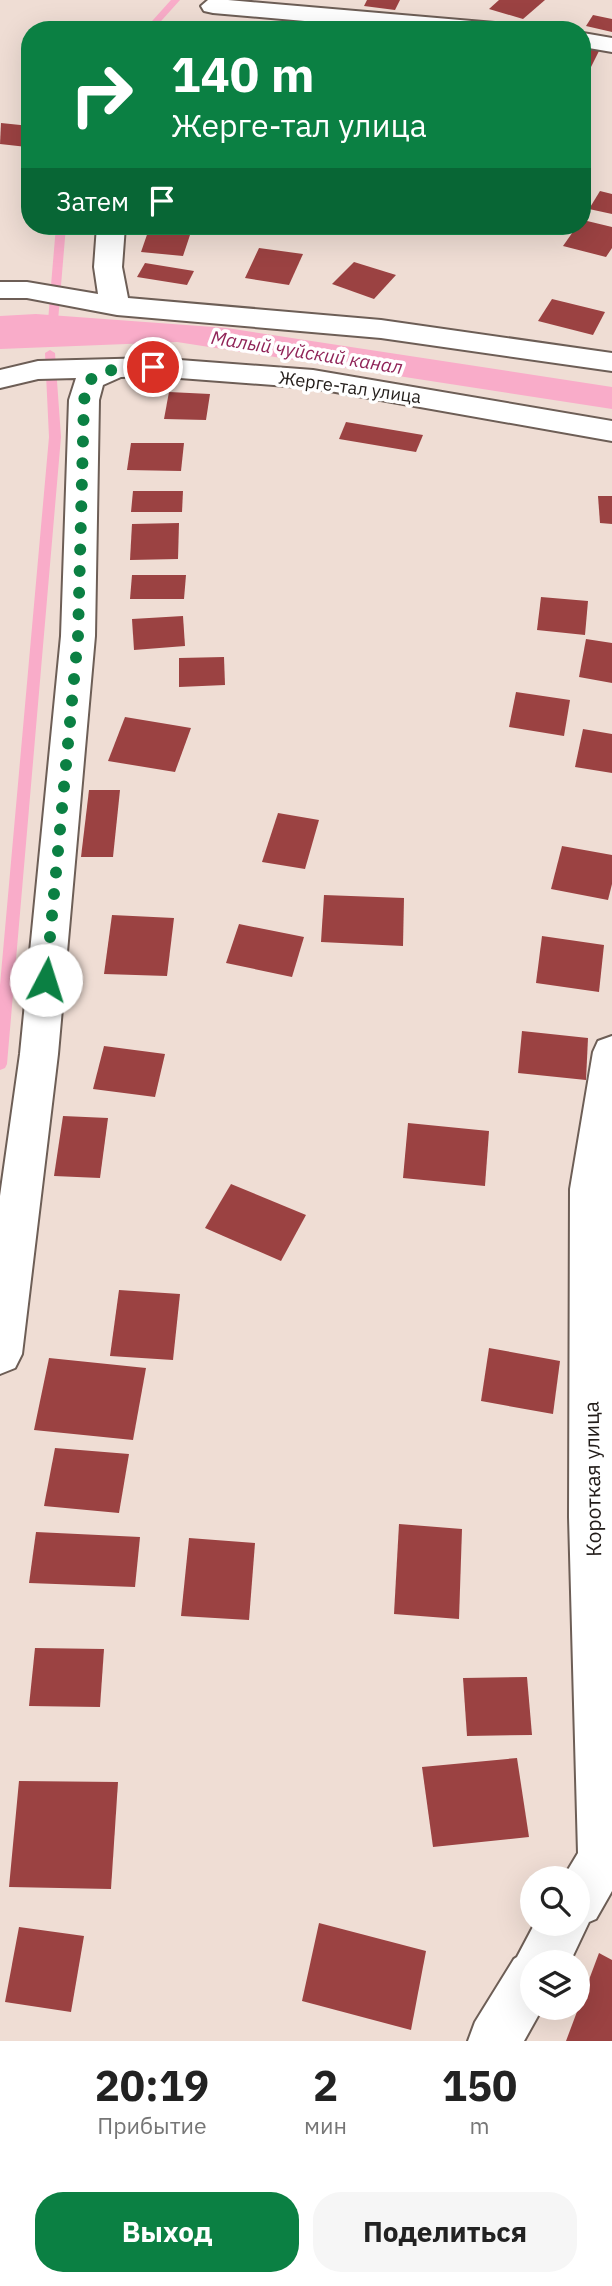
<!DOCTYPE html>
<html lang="ru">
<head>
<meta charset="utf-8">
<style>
  body { margin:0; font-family:"IBM Plex Sans",sans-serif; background:#f6f6f6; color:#222; height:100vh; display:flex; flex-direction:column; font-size:26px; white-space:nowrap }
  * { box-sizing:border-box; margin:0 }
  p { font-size:23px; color:#767676 }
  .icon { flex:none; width:38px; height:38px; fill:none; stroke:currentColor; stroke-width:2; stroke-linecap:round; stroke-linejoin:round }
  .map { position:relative; height:2041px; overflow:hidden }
  .panel { display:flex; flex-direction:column; background:#fff; flex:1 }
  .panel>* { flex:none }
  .guide { position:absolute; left:21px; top:21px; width:570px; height:214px; border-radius:28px; box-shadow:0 7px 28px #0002; background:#0b8043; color:#fff; overflow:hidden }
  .tools { position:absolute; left:520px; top:1866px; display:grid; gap:14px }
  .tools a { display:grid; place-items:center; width:70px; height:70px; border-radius:50%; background:#fff; box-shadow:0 7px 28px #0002; font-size:35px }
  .pin { position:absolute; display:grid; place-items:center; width:60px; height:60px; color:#fff; margin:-30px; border:4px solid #fff; border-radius:50%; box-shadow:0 2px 7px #0007 }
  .me { position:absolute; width:77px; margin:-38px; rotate:5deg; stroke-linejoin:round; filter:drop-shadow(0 0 5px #0008) }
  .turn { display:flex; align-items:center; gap:24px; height:147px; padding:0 35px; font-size:32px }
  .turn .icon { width:91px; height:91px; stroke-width:2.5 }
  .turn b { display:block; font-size:49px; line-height:60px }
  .then { display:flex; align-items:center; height:66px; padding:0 35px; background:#0003; gap:14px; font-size:26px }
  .eta { display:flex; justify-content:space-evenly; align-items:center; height:119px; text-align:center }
  .eta b { font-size:42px; font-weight:700; line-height:49px }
  .primary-button { display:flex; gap:14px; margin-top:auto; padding:14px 35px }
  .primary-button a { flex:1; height:80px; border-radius:28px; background:#0b8043; color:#fff; font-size:28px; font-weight:700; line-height:80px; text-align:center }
  .primary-button a+a { background:#f6f6f6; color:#222 }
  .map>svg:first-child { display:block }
  .water { fill:#f9acc9 }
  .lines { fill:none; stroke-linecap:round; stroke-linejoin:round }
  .stream { fill:#f9acc9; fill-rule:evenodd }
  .building { fill:#9b4242 }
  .minor-casing { stroke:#6d5e56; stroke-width:4 }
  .minor { fill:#fff; fill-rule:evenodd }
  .route { stroke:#0b8043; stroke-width:12; stroke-dasharray:0 21.6 }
  .labels { text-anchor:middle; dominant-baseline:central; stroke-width:7; stroke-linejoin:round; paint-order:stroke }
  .far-street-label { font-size:18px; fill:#221c19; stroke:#fff }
  .far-water-label { font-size:19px; font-style:italic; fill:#902458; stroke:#fff }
  .street-label { font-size:21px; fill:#221c19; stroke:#fff }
</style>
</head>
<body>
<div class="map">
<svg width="612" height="2041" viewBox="0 0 612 2041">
  <rect width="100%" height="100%" fill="#efddd4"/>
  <polygon class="water" points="36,314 227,328 612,387 612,409 177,342 0,349 0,316"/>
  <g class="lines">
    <g class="stream">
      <polygon points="171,0 180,0 153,30 144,30"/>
      <polygon points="56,226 66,226 58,321 53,324 48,321"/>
      <polygon points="50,350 55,353 61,437 7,1064 5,1068 0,1070 0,985 49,437 45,353"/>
    </g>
  </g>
  <g class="building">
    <polygon points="367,0 400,0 395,10 364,6"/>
    <polygon points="499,0 545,0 523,19 489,9"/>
    <polygon points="593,15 612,19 612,32 586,26"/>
    <polygon points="583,48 599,51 583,83"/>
    <polygon points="1,123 30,126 30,141 27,147 0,144"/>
    <polygon points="600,191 612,194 612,214 589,209"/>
    <polygon points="583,220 612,227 612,248 606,257 563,246 577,226 583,226"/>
    <polygon points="150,226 193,226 183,256 141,252"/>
    <polygon points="259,248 303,254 289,285 245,278"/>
    <polygon points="354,262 396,275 374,299 332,284"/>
    <polygon points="145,263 194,271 187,285 137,277"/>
    <polygon points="552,299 605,312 593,335 538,321"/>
    <polygon points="169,392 210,394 206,420 164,419"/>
    <polygon points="346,422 423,435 416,452 339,439"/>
    <polygon points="131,443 184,443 181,471 127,470"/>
    <polygon points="133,491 183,491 182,512 131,512"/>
    <polygon points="598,496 612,496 612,524 600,523"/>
    <polygon points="179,523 178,559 130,560 132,524"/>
    <polygon points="132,575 186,575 184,599 130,599"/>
    <polygon points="541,597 588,601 585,635 537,630"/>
    <polygon points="183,616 185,646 134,650 132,619"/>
    <polygon points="586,639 612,643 612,683 579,677"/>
    <polygon points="224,657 225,685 179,687 179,658"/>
    <polygon points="516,692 570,700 564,736 509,727"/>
    <polygon points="125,717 191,728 175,772 108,761"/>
    <polygon points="583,729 612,734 612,773 575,767"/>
    <polygon points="89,790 120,790 113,857 81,857"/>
    <polygon points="278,813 319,820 305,869 262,862"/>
    <polygon points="562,846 612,855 612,884 608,900 551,889"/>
    <polygon points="324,895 404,898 403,946 321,942"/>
    <polygon points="112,915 174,918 167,976 104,974"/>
    <polygon points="239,924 304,937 292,977 226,963"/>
    <polygon points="542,936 604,945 599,992 536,983"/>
    <polygon points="522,1031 588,1038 586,1080 518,1073"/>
    <polygon points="104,1046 165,1054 155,1097 93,1089"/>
    <polygon points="63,1116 108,1118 100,1178 54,1176"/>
    <polygon points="408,1123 489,1131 485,1186 403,1178"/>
    <polygon points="231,1184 306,1215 281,1261 205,1228"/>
    <polygon points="119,1290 180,1294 173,1360 110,1356"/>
    <polygon points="489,1348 560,1361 553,1414 481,1401"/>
    <polygon points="49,1358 146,1368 133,1440 34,1430"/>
    <polygon points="55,1448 129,1454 119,1513 44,1506"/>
    <polygon points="399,1524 462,1529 459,1619 394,1614"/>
    <polygon points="36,1532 140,1537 135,1587 29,1583"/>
    <polygon points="189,1538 255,1543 249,1620 181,1616"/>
    <polygon points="35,1648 104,1649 100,1707 29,1706"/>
    <polygon points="527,1677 532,1735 467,1736 463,1678"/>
    <polygon points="517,1758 529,1837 433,1847 422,1767"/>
    <polygon points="19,1781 118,1782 111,1889 9,1887"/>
    <polygon points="319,1923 426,1951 411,2030 302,2001"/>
    <polygon points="19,1927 84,1936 71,2012 5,2002"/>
    <polygon points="599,1953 612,1960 612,2041 566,2041"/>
  </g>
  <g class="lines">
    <defs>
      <g id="minor">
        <polygon points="228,0 495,23 504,25 507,30 406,30 213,13 204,11 201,6 208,0"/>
        <polygon points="583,33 612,38 612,52 583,47"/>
        <polygon points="97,226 125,226 122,267 128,298 381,320 612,353 612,371 381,338 117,315 27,298 0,298 0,282 27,282 98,294 94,267"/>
        <polygon points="153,358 313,370 612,421 612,441 313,388 153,376 121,377 103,385 99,400 95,636 58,1054 22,1354 15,1368 0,1374 0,1196 20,1054 61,636 69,400 76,378 38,379 0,388 0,370 38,361"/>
        <polygon points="612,1036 612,1891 596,1919 589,1922 570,1962 532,1962 532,2007 543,2007 524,2041 468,2041 475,2022 514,1959 517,1957 535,1923 578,1923 578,1878 563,1878 578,1853 569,1517 570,1189 593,1052 598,1041"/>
      </g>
    </defs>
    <use href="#minor" class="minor-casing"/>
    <use href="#minor" class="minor"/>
  </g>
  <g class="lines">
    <polyline class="route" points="46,980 78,636 84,400 89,380 116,368 153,367"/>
  </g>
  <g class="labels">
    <g class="far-street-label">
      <text transform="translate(350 387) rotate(8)">Жерге-тал улица</text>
    </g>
    <g class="far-water-label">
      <text transform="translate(307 352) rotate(9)">Малый чуйский канал</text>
    </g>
    <g class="street-label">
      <text transform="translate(592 1479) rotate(-91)">Короткая улица</text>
    </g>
  </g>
</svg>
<div class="tools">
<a><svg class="icon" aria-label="search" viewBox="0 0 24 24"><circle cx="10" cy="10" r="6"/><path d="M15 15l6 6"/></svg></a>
<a><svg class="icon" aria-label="layers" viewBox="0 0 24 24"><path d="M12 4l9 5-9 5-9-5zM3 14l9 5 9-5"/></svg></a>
</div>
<div class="pin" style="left:153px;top:367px;background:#d93025"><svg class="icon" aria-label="arrive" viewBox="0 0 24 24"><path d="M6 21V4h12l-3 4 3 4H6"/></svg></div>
<svg class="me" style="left:46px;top:980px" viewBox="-20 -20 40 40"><circle r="19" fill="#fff"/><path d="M0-13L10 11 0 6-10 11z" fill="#0b8043"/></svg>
<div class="guide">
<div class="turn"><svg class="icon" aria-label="right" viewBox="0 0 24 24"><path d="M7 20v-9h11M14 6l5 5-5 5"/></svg><div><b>140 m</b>Жерге-тал улица</div></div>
<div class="then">Затем<svg class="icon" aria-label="arrive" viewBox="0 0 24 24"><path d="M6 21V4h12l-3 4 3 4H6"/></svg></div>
</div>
</div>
<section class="panel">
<div class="eta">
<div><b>20:19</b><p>Прибытие</p></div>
<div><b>2</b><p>мин</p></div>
<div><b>150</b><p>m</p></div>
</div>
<div class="primary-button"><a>Выход</a><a>Поделиться</a></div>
</section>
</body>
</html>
